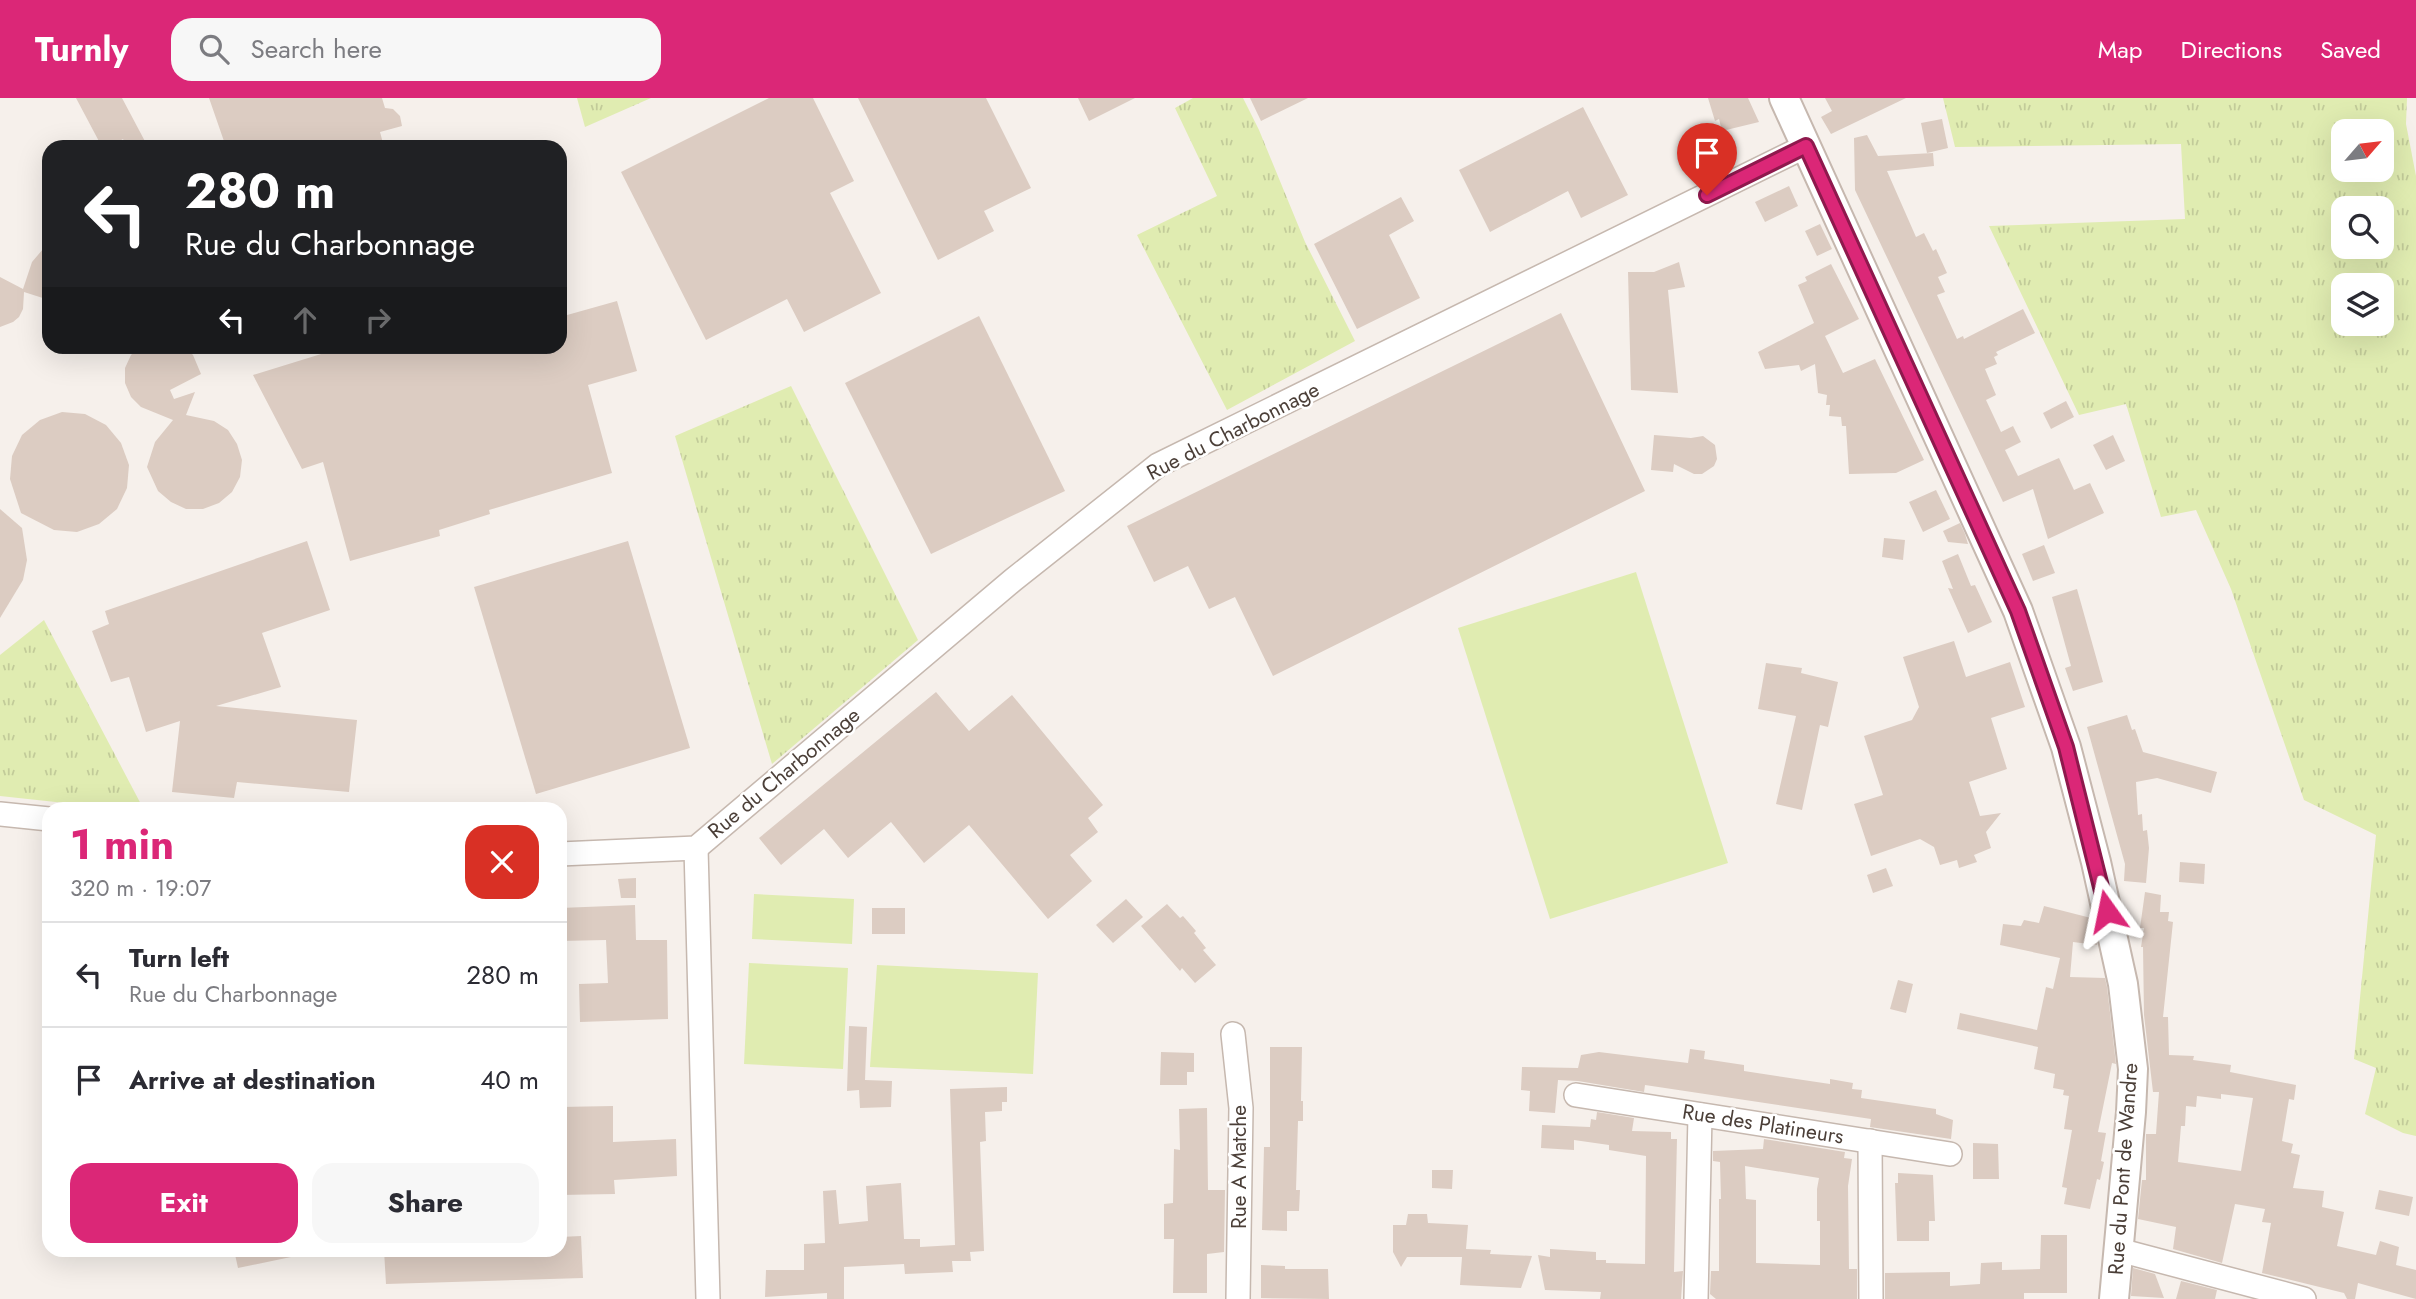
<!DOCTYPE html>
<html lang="en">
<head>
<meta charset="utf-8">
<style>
  body { margin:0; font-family:Jost,sans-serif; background:#f7f7f7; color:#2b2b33; height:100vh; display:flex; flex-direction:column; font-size:26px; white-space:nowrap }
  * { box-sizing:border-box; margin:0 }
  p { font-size:23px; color:#7c7c81 }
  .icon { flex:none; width:38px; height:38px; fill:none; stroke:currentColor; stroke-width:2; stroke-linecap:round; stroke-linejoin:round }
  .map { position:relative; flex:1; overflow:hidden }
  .details { position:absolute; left:42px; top:704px; width:525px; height:455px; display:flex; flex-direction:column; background:#fff; border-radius:21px; box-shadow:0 7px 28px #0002 }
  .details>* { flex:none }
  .banner { position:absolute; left:42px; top:42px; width:525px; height:214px; border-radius:21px; box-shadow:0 7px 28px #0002; background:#202124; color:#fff; overflow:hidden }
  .needle { width:46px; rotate:62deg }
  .buttons { position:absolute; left:2331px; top:21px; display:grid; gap:14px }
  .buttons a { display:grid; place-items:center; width:63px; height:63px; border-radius:14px; background:#fff; box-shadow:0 7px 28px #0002; font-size:35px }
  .pin { position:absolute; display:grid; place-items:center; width:60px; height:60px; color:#fff; margin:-72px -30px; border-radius:50% 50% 50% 0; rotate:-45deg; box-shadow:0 0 7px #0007 }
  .pin .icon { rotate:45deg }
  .me { position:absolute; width:77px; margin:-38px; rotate:348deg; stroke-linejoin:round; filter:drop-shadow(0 0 5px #0008) }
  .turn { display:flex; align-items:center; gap:24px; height:147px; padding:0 28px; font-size:32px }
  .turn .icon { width:91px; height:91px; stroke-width:2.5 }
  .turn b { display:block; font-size:49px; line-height:60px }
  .lanes { display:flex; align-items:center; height:66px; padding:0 28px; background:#0003; justify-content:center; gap:35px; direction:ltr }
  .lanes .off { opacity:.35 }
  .round { display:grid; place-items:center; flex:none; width:74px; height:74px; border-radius:21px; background:#f7f7f7 }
  .overview { display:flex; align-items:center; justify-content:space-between; height:119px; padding:0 28px }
  h1 { font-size:42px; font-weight:700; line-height:52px; color:#db2777 }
  .primary-button { display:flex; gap:14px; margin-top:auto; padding:14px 28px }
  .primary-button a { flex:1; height:80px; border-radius:21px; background:#db2777; color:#fff; font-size:28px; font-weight:700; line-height:80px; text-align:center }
  .primary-button a+a { background:#f7f7f7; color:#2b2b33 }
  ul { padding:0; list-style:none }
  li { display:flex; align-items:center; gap:21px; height:105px; padding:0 28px; border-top:2px solid #e1e1e2 }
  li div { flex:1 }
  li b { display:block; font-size:26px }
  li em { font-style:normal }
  header { display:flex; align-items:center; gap:42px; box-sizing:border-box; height:98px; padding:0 35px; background:#db2777; color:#fff }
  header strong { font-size:33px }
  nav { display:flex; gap:38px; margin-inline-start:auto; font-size:24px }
  .search { width:490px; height:63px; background:#f7f7f7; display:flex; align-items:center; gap:18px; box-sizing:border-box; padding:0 24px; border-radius:21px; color:#7c7c81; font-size:26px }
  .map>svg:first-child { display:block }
  .grass { fill:url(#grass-tufts); fill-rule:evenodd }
  .pitch { fill:#e0ecb1 }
  .building { fill:#dcccc2; fill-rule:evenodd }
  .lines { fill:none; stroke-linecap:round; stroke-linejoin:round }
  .minor-casing { stroke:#c6b8af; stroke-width:26 }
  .tertiary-casing { stroke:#c6b8af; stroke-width:32 }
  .minor { stroke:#fff; stroke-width:23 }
  .tertiary { stroke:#fff; stroke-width:28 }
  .route-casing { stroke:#8e194d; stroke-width:18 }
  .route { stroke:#db2777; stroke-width:12 }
  .labels { text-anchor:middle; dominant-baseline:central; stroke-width:5; stroke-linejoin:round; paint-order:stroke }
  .street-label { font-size:21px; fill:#4b3f38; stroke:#fff }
</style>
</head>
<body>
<header>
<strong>Turnly</strong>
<div class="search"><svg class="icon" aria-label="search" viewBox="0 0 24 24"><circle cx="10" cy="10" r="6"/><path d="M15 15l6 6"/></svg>Search here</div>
<nav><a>Map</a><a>Directions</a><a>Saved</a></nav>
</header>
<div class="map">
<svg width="2416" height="1201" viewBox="0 0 2416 1201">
  <defs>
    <pattern id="grass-tufts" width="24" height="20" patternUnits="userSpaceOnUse" patternTransform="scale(1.75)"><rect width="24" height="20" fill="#e0ecb1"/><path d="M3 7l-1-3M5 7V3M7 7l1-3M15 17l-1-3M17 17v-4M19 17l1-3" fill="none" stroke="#c2cb99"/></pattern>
  </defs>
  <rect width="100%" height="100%" fill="#f6f0eb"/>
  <g class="grass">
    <polygon points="577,0 651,0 585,29"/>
    <polygon points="1193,0 1243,0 1259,32 1305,144 1355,243 1227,312 1137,137 1217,98 1175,10"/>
    <path d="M1943,0h464l-1,26 10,52v960l-13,-3 -38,-19 11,-46 -22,-9 22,-224 -72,-35 -73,-211 -35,-79 -35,7 -35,-113 -47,11 -90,-189 196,-7 -4,-75 -226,3zM2382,33v39h-39v-39zM2382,110v39h-39v-39zM2382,187v39h-39v-39z"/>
    <polygon points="791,288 918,542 772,666 675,338"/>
    <polygon points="44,522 143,710 111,710 0,698 0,557"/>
  </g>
  <g class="pitch">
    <polygon points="1636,474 1728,765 1550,821 1458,530"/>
    <polygon points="754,796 854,801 852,846 752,841"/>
    <polygon points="749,865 848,870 843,971 744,966"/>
    <polygon points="877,867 1038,875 1033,976 870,969"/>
  </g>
  <g class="building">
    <polygon points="76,0 122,0 148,49 127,49 123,41 109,49 102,49"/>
    <polygon points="209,0 382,0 385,10 393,11 400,18 402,28 380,34 384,49 226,49"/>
    <polygon points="769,0 813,0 854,83 830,95 881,195 804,234 787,201 706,242 621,74"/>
    <polygon points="858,0 986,0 1031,90 984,113 994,133 938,162"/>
    <polygon points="1078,0 1135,0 1089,23"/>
    <polygon points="1250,0 1308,0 1261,23"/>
    <polygon points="1708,0 1748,0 1759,24 1722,33 1719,21 1715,23"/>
    <polygon points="1825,0 1906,0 1831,36 1821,19 1832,13"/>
    <polygon points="1583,9 1628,97 1581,120 1568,93 1490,134 1459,72"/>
    <polygon points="1942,21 1948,50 1927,55 1921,25"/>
    <polygon points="1867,37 1878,58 1933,55 1934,68 1887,73 1916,139 1924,135 1933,153 1936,151 1947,175 1938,179 1945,194 1937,197 1957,241 1963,238 1964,241 2023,211 2035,235 1996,254 1998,257 1994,259 1997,266 1985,271 1996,297 1986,302 2001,334 2013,328 2021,344 2005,352 2018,378 2059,360 2074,392 2090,385 2104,415 2048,441 2033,391 2003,404 1855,92 1854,40"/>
    <polygon points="1789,88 1798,108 1765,124 1755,104"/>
    <polygon points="1401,99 1414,123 1389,137 1420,200 1357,231 1314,146"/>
    <polygon points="1820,126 1832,151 1817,158 1805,133"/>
    <polygon points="49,144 49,202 24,194 23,211 19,219 13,224 0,229 0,179 23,191 32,164"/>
    <polygon points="1679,164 1685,189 1668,192 1678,295 1631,292 1628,174 1654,174"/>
    <polygon points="1831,166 1859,221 1825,238 1843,275 1875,261 1924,362 1896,375 1849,376 1846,328 1842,328 1841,319 1829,318 1830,307 1826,307 1827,297 1818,295 1815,266 1801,273 1799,267 1765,271 1758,254 1814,225 1798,187 1807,183 1805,179"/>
    <polygon points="617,203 637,273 588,287 612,375 489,412 490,416 439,432 440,438 350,463 323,364 302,371 253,277 347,248 442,248 443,252 457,248 560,248 560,219"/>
    <polygon points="1561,215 1645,393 1273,578 1235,499 1209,511 1188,468 1154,484 1127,428"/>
    <polygon points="979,218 1065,393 931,456 845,285"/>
    <polygon points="140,248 184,248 193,257 201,276 170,292 174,301 195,294 186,317 214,323 228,332 237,346 242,362 240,379 232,394 219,405 203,411 186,411 171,404 158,393 147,369 155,344 173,322 141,309 131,299 125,285 125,270 131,257"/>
    <polygon points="2066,303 2074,319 2051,331 2043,315"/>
    <polygon points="62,314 85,316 106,327 121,345 129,367 127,390 117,411 99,426 77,434 54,432 21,415 10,381 12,358 22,337 40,322"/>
    <polygon points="1654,337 1691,340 1703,338 1715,347 1717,361 1714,368 1702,376 1694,376 1674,366 1673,374 1651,372"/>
    <polygon points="2113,337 2125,363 2106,372 2093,347"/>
    <polygon points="1936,392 1950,421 1923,434 1909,404"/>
    <polygon points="0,411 22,430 27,462 23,482 0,520"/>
    <polygon points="1960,425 1965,436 1968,446 1948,444 1943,433"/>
    <polygon points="1884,440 1905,442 1903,462 1882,459"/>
    <polygon points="307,443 330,512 262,535 281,589 216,608 357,622 349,694 237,684 234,700 172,694 180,623 146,634 129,579 111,584 92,533 109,526 105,513"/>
    <polygon points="628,443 690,650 536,696 474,489"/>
    <polygon points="2044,447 2055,475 2033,483 2022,456"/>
    <polygon points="1958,456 1971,488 1975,487 1992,524 1968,535 1948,490 1953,491 1942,463"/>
    <polygon points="2077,491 2103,584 2073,593 2065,570 2071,568 2052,499"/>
    <polygon points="1954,543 1966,579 2010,564 2025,609 1991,620 2007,671 1969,684 1980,718 2001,715 1986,734 1991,750 1974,757 1977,764 1959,770 1957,762 1940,767 1934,749 1920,741 1871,758 1854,706 1883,697 1864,638 1912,622 1919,609 1903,559"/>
    <polygon points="1766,565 1802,570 1801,575 1838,584 1828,629 1820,627 1802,712 1776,706 1796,618 1758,611"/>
    <polygon points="936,594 969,633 1012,597 1103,707 1088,720 1098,734 1070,757 1092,783 1048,821 969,727 924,765 891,724 848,760 824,731 781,767 759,740"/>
    <polygon points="2127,617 2132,632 2135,631 2143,654 2217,674 2211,695 2157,680 2136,684 2138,717 2142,716 2143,733 2147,732 2149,750 2146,785 2124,783 2125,766 2087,629"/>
    <polygon points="2180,764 2205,766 2204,786 2179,784"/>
    <polygon points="1886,770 1893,788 1873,795 1867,777"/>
    <polygon points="636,780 636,800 621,800 618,781"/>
    <path d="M2145,794l16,3 -1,17h9l-1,9 5,1 -10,95h5l1,38 25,1 -1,4 38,5 -1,7 66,13 -2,15 -5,-1 -7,42 11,3 -2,9 9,2 -7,33 31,3 -2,16 22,5 -7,34 39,9 4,-14 19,6 -3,18 20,5v29l-58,-16 -3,16h-8l-3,-6 -82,-20 9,-50 -9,-1 3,-13 -30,-5 -13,59 -49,-14 3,-22 -38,-8 4,-39h4v-46h10l3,-42h-6l-9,-77 -1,-68h-2l3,-19h-4zM2221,996l32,4 -12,73 -63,-9 3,-36h4l1,-20 10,1 1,-11 24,3z"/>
    <polygon points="1126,801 1143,819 1113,845 1096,827"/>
    <polygon points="1167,806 1180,820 1183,818 1196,833 1194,835 1206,850 1203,852 1216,867 1195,885 1182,870 1180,873 1141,828"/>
    <polygon points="635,807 636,842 667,842 668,921 580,924 579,886 608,885 606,842 560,843 560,810"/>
    <polygon points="2044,808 2091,820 2097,847 2073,844 2070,879 2105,880 2107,889 2116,966 2112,965 2098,1034 2106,1035 2101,1063 2104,1064 2100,1082 2097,1081 2090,1111 2064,1106 2067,1090 2062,1089 2072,1032 2064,1031 2069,998 2063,997 2064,992 2053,990 2055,976 2034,971 2038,949 1957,931 1960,915 2037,932 2046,889 2053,891 2060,860 2000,847 2003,826 2021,828 2024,822 2039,825"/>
    <rect x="872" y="810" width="33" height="26"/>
    <polygon points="1898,882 1913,886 1906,915 1890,911"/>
    <polygon points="849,928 867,929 865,982 892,983 891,1009 860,1010 859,992 847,993"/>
    <polygon points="1270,949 1302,949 1301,1003 1303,1003 1303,1023 1298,1023 1296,1092 1300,1092 1299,1113 1287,1113 1287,1133 1262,1132 1264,1049 1270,1049"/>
    <polygon points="1690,951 1705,953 1704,961 1744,967 1744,973 1830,986 1830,981 1853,985 1852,991 1862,992 1861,1000 1936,1011 1936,1016 1953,1022 1951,1041 1870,1029 1871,1021 1645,987 1644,994 1578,983 1558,982 1555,1015 1529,1013 1530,993 1521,992 1522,969 1578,970 1581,957 1599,954 1688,965"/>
    <polygon points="1161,954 1194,955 1194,974 1187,974 1187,987 1160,987"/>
    <polygon points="1007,989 1007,1004 1002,1004 1002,1013 985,1014 986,1043 980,1044 984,1153 970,1154 971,1163 952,1163 953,1174 905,1176 904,1166 844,1169 844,1201 827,1201 827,1195 765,1199 766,1172 804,1172 804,1146 825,1145 823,1093 836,1092 839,1126 868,1123 866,1088 901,1085 904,1141 920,1141 920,1149 955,1147 950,991"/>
    <polygon points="613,1008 613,1044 676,1041 677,1078 614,1082 615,1096 560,1097 560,1009"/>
    <polygon points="1207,1010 1208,1092 1225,1092 1224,1154 1207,1156 1207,1195 1173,1195 1174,1141 1164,1141 1164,1106 1173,1105 1174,1051 1180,1052 1179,1011"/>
    <polygon points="1597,1014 1634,1020 1632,1033 1671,1034 1671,1041 1677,1041 1674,1174 1683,1173 1681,1201 1600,1201 1601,1194 1545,1192 1538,1157 1550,1159 1550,1151 1596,1154 1596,1162 1606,1162 1606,1165 1645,1166 1646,1058 1609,1052 1609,1047 1574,1042 1574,1052 1541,1050 1542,1027 1590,1029 1591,1021 1596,1022"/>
    <path d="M1764,1041l81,13 -1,6 8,1 -4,27 1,83h8v30h-141l-6,-5 1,-23h8v-72h2l-1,-37 -7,-1v-10l50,-2zM1745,1068l74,12 -2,11v32h3v44l-64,-2v-63l-10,-1z"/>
    <polygon points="1973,1045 1998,1046 1999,1081 1973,1081"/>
    <polygon points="1432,1072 1453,1072 1452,1091 1432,1090"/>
    <polygon points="1898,1075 1933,1077 1935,1123 1929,1123 1929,1143 1897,1143 1895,1085 1898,1085"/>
    <polygon points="2379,1092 2413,1099 2409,1118 2375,1111"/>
    <polygon points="1408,1116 1427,1116 1428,1125 1468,1127 1466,1151 1491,1152 1490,1156 1532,1158 1521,1190 1460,1187 1462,1159 1407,1159 1401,1169 1393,1154 1393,1127 1406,1127"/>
    <polygon points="2041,1137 2067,1137 2067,1195 2024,1195 2024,1201 1885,1201 1885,1175 1950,1174 1950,1188 1980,1186 1981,1165 2002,1164 2002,1172 2040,1171"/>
    <polygon points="581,1138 583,1180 386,1186 384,1152 560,1152 560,1139"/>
    <polygon points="234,1152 291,1152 291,1159 238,1170"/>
    <polygon points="1261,1167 1285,1168 1285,1171 1328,1171 1329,1201 1261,1200"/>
    <polygon points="2133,1170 2155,1176 2164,1200 2131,1198"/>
    <polygon points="2181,1183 2217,1192 2215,1201 2176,1201"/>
  </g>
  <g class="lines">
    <defs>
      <g id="minor">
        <polyline points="0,716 49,721"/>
        <polyline points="696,750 708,1201"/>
        <polyline points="560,756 696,750 1013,482 1158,367 1806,48"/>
        <polyline points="1233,936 1241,1010 1238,1201"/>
        <polyline points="1576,997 1950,1056"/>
        <polyline points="1870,1043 1871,1201"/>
        <polyline points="2119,1152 2304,1201"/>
        <polyline points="1696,1201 1700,1017"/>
      </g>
      <polyline id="tertiary" points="1784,0 2018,513 2066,649 2096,764 2123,886 2133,971 2131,1014 2114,1201"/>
    </defs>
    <use href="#minor" class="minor-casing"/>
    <use href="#tertiary" class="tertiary-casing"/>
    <use href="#minor" class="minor"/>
    <use href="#tertiary" class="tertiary"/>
  </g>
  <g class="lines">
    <defs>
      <polyline id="route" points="1707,97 1806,48 2018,513 2066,649 2107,813"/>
    </defs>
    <use href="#route" class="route-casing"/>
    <use href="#route" class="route"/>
  </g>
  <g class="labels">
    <g class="street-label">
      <text transform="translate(1233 333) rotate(-27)">Rue du Charbonnage</text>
      <text transform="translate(784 675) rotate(-40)">Rue du Charbonnage</text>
      <text transform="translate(1763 1026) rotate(9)">Rue des Platineurs</text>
      <text transform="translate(1239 1069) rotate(-90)">Rue A Matche</text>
      <text transform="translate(2123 1071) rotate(-86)">Rue du Pont de Wandre</text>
    </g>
  </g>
</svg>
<div class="buttons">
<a><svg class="needle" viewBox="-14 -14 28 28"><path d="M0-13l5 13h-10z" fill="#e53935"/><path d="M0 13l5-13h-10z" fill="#7c7c81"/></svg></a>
<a><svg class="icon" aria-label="search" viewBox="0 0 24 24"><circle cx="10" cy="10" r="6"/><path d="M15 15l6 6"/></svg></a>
<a><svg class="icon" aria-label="layers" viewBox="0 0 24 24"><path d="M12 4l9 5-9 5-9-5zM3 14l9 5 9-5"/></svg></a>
</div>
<div class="pin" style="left:1707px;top:97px;background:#d93025"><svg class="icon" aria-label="arrive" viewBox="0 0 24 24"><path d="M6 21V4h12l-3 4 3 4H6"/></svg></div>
<svg class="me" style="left:2107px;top:813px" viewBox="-20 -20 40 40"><path d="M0-17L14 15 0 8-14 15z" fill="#db2777" stroke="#fff" stroke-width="4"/></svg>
<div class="banner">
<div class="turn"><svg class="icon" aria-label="left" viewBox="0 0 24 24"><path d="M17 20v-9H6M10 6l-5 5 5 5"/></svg><div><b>280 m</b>Rue du Charbonnage</div></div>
<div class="lanes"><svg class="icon" aria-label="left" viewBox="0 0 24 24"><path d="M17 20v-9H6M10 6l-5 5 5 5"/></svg><svg class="icon off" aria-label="ahead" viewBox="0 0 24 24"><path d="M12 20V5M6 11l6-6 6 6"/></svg><svg class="icon off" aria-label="right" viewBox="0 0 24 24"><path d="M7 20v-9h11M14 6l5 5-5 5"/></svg></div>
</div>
<section class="details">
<div class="overview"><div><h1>1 min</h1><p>320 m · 19:07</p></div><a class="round" style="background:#d93025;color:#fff"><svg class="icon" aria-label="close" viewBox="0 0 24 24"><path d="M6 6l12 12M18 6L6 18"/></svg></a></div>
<ul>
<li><svg class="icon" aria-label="left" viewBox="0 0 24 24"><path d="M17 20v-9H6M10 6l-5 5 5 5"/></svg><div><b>Turn left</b><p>Rue du Charbonnage</p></div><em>280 m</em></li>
<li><svg class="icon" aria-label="arrive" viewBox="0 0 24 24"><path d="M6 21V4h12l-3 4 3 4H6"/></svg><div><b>Arrive at destination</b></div><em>40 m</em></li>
</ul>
<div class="primary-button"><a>Exit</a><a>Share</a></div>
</section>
</div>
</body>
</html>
